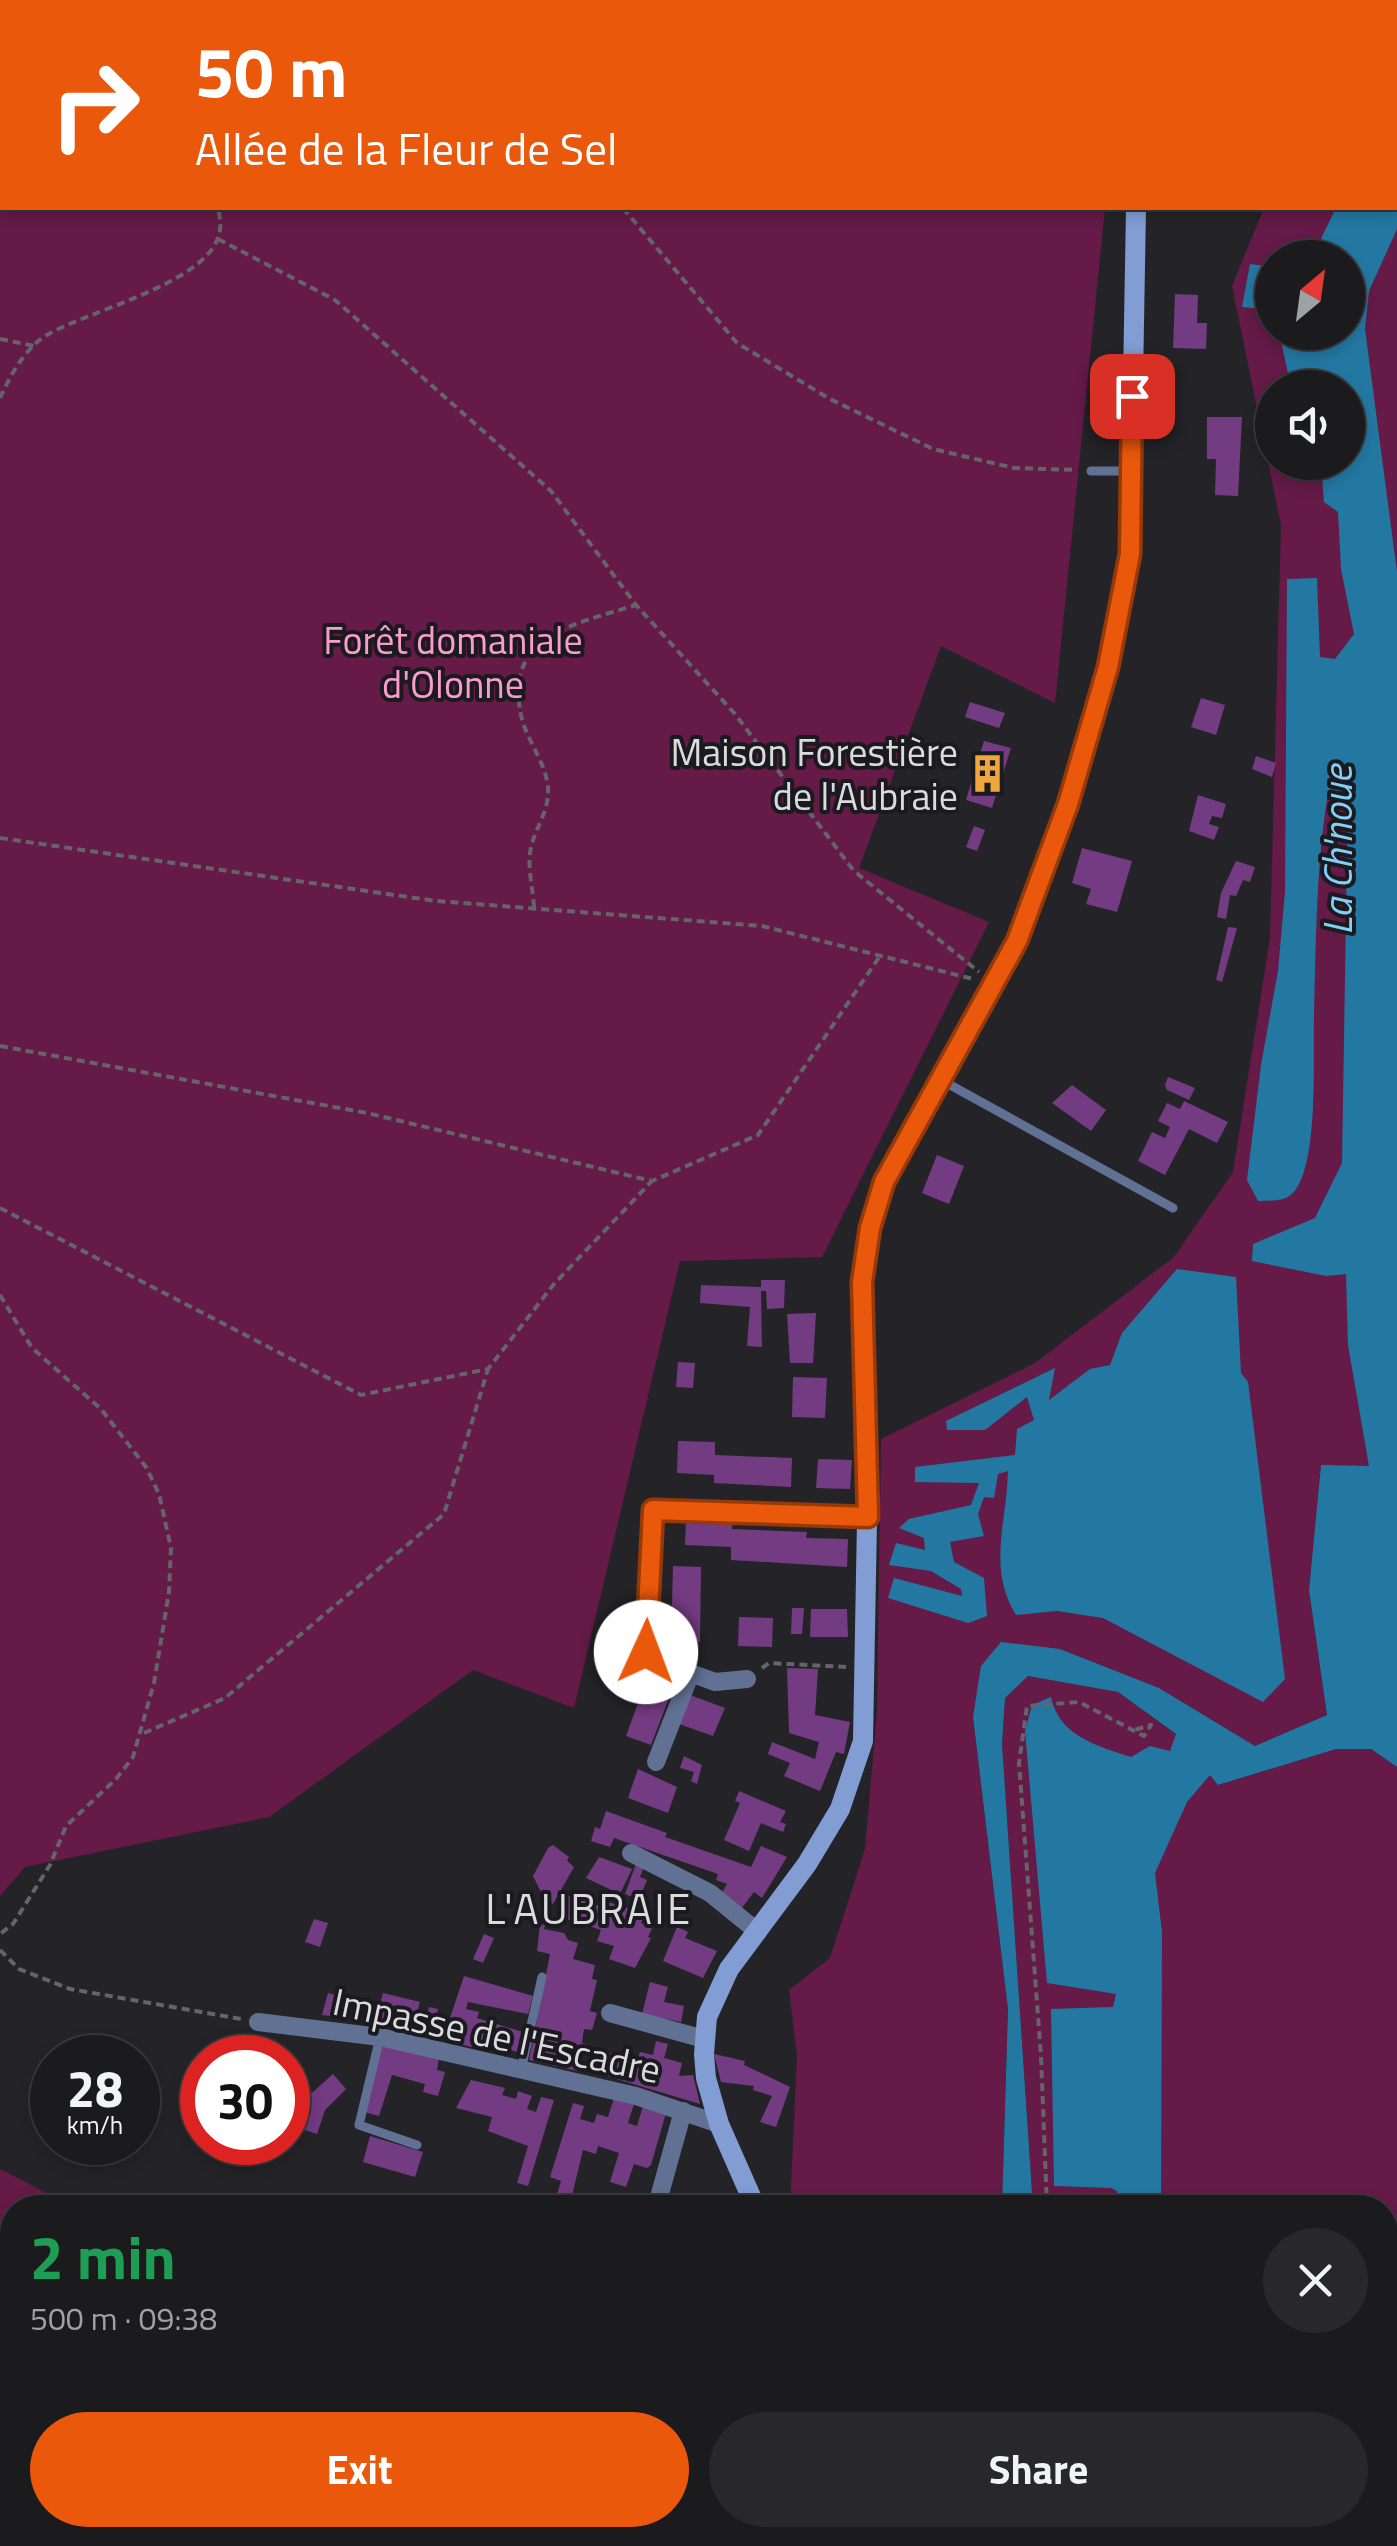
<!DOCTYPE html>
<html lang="en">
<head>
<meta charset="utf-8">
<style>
  body { margin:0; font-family:"Titillium Web",sans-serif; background:#28282b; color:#f1f3f6; height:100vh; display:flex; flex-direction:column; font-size:38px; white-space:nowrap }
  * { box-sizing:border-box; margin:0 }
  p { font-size:32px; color:#a0a1a4 }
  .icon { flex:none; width:55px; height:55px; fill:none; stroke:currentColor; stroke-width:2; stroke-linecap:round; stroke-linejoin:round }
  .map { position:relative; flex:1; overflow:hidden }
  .panel { position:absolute; left:0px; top:2195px; width:1398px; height:352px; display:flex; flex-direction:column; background:#1b1b1e; border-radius:40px 40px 0 0; box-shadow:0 5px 15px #0003,0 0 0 2px #39393c }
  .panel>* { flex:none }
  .top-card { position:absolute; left:0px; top:0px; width:1398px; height:210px; box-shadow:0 5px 15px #0003,0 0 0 2px #39393c; background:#ea580c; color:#fff; overflow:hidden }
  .needle { width:65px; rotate:29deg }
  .buttons { position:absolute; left:1255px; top:240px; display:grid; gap:20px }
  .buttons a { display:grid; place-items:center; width:110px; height:110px; border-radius:50%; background:#1b1b1e; box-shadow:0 5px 15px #0003,0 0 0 2px #39393c; font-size:50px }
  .speed { position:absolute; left:30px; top:2035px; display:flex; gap:20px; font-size:50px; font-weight:700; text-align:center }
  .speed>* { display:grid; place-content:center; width:130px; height:130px; border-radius:50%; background:#1b1b1e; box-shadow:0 5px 15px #0003,0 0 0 2px #39393c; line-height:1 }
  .speed small { font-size:25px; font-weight:400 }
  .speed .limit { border:15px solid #d22; background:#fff; color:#111 }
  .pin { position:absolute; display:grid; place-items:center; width:85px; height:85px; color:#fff; margin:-42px; border-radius:20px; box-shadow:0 5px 15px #0006 }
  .me { position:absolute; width:110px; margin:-55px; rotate:2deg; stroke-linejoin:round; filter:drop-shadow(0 0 8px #0008) }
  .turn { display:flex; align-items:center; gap:35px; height:210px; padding:0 30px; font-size:45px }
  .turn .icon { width:130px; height:130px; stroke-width:2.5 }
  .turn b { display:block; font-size:70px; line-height:85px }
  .round { display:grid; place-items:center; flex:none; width:105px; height:105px; border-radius:52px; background:#28282b }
  .headline { display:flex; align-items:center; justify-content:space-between; height:170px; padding:0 30px }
  h1 { font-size:60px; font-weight:700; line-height:75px; color:#1e9e55 }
  .cta { display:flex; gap:20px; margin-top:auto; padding:20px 30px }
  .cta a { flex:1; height:115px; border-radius:60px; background:#ea580c; color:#fff; font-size:40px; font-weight:700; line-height:115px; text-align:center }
  .cta a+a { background:#28282b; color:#f1f3f6 }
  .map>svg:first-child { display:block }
  .green { fill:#651a48; fill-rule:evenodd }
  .water { fill:#2378a2 }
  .building { fill:#733b82 }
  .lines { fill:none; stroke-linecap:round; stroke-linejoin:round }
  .path { stroke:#656468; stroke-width:4; stroke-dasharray:8 5; stroke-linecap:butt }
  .lane { stroke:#607193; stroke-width:9 }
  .street { stroke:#607193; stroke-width:18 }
  .secondary { stroke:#819dd3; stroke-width:20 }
  .route-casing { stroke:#983908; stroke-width:25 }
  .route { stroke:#ea580c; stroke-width:18 }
  .labels { text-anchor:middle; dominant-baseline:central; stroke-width:8; stroke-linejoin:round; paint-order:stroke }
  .park-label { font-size:38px; fill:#f99ccd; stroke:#1b1a1f }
  .poi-label { font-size:38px; fill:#dbdade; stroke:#1b1a1f; text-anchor:end }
  .street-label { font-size:38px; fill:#dbdade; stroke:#1b1a1f }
  .water-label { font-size:40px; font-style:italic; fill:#85cef8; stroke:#1b1a1f }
  .quarter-label { font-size:42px; letter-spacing:2.5px; fill:#dbdade; stroke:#1b1a1f }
</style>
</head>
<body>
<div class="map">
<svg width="1397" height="2546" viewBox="0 0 1397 2546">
  <rect width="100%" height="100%" fill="#242428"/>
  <g class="green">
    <polygon points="0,0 1126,0 2,2 2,208 1105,208 1055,703 941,646 859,868 989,922 822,1257 680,1261 574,1708 473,1670 269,1817 25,1867 0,1896"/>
    <path d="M1339,0h58v1467l-76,-1 -12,124 18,125 -72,31 -96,-58 -99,-39 -87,69 35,291 -6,198h-212l7,-150 -8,-67 41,-32 35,-109 12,-137 4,-273 154,-76 139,-106 59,-85 37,-234 11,-413 -49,-239 32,-78h131v-206zM1272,258h76v74h-76zM1272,388h76v74h-76z"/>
    <polygon points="1028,1676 1118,1692 1185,1741 1219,1785 1336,1749 1371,1749 1397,1767 1397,2546 1276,2546 1267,2535 1385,2535 1385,2208 1033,2207 1002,1744 1005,1698"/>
    <polygon points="0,2169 74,2207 12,2208 12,2535 478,2535 523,2546 0,2546"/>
  </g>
  <g class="water">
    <path d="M1397,68v161l-28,62 -4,38 32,243v1195l-26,-18h-35l-118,36 -8,-10 -23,27 -32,71 7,59 -1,275h-43l-1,-16 -6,-3 -57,-2 -3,-177 62,-2 3,-13 -69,-11 -22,-252 7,-26 19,-8c8,39 46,49 80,60l19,-11 20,5 6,-17 -58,-42 -90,-16 -23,22 -3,46 31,463h-31l6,-198 -35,-292 8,-51 20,-24 59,7 99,39 96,58 72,-31 -18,-125 12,-125 48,1 -21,-121 -2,-71 -20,2 -74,-15 1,-17 62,-26 27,-55 6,-373 -20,3c-12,73 -12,150 -14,224 -1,42 4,134 -16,169 -9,17 -24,14 -40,15l-11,-21 14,-115 17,-94 7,-79 2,-313 30,-1 3,79 15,2 19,-25 -13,-65 -3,-57 -14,-10 -3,-39 27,-1v-74l-57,-1 -10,-46 3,-8 64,-1v-74l-36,-1 24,-49h59z"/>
    <polygon points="1250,264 1272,267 1272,291 1264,309 1242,307"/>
    <path d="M1177,1269l59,8 5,96 7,9 37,297 -22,23 -160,-84 -46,-7 -41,4c-29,-47 -9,-94 -8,-144l-10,3 -4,24 -10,-1 -6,17 6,22 -34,6 4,20 30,16 3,38 -19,7 -80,-25 6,-20 68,18 -1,-7 -30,-18 -42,-6 7,-22 29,7 -1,-12 -25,-10 10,-9 62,-14 8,-22 -64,-1v-15l100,-12 2,-26 17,-9 -7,-23 -42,33h-38l-1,-9 109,-53 -6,32 41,-31 20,-4 12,-32z"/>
    <polygon points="1087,2535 1214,2535 1223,2546 1095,2546"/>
  </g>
  <g class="building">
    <polygon points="1175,294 1198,295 1197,323 1207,323 1206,349 1173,348"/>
    <polygon points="1207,417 1242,417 1238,496 1215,495 1216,459 1207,459"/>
    <polygon points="1201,698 1225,705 1216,735 1191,727"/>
    <polygon points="970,702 1005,713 999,728 965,717"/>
    <polygon points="984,741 1011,748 992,808 966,800"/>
    <polygon points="1256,756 1276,763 1272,777 1252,769"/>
    <polygon points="1198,795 1226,804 1222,818 1212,816 1209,824 1219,827 1214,840 1189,831"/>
    <polygon points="974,826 985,830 977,851 966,847"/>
    <polygon points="1082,848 1132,861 1117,912 1086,904 1091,889 1072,883"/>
    <polygon points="1236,861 1255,867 1250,882 1243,880 1236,896 1230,895 1226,919 1217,917 1221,893"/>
    <polygon points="1228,927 1237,928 1222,982 1216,980"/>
    <polygon points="1168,1077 1195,1088 1189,1100 1167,1090 1165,1085"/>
    <polygon points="1072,1085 1106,1110 1091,1131 1052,1103"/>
    <polygon points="1184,1101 1228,1122 1217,1143 1189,1129 1165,1175 1138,1161 1152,1132 1165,1138 1170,1127 1158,1121 1167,1103 1180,1109"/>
    <polygon points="937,1155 964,1166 949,1204 922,1193"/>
    <polygon points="761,1280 785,1280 784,1308 767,1309 766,1291 761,1291 762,1347 747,1346 750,1307 700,1303 701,1285 761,1287"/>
    <polygon points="816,1313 813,1363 790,1363 787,1314"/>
    <polygon points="678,1362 695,1363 693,1388 676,1387"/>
    <polygon points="793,1377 827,1378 825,1418 792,1417"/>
    <polygon points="678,1441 715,1442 715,1455 792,1458 791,1487 714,1483 714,1475 677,1473"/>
    <polygon points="818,1459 852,1460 850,1489 816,1488"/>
    <polygon points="686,1517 733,1519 732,1529 807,1532 806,1538 848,1539 847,1567 731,1560 731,1547 685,1545"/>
    <polygon points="673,1566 701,1567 700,1642 696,1641 696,1651 687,1651 687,1641 671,1640"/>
    <polygon points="792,1608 804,1608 802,1634 791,1634"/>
    <polygon points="811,1609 847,1609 848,1637 810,1637"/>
    <polygon points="739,1617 773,1618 772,1647 738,1646"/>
    <polygon points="651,1668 677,1677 651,1745 626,1736"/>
    <polygon points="787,1668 818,1669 815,1715 850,1722 844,1754 836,1752 820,1791 784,1776 790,1763 768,1754 772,1742 815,1759 819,1742 789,1733"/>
    <polygon points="690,1695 725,1708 713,1736 679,1724"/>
    <polygon points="684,1756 702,1765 697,1784 691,1781 694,1772 680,1768"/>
    <polygon points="638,1769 677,1787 668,1813 628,1798"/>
    <polygon points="739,1791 786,1811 780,1822 786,1824 783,1832 761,1823 749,1851 724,1840 740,1803 735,1801"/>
    <polygon points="606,1811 667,1833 665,1837 751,1867 761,1846 787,1857 762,1898 754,1892 741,1909 721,1894 727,1884 716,1880 718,1874 614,1838 610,1847 591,1841 595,1827 600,1829"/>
    <polygon points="553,1845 569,1857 567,1861 574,1867 553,1904 541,1892 533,1876 548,1848"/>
    <polygon points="599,1857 632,1869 620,1894 586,1878"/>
    <polygon points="636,1864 644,1867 640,1877 647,1880 639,1900 625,1894"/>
    <polygon points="566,1895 603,1907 605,1901 630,1909 630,1915 637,1904 650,1908 641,1923 653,1926 648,1937 651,1938 635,1968 609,1959 614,1946 597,1941 601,1930 558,1916"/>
    <polygon points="314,1919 328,1923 320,1947 305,1942"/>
    <polygon points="540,1924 545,1925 544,1929 564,1933 568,1940 578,1943 573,1959 595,1965 592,1979 597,1980 590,2011 597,2013 592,2030 584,2029 582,2043 588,2045 586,2053 581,2052 578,2071 529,2060 550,1954 537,1951"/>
    <polygon points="677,1927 688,1932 685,1938 717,1951 703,1978 663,1961"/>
    <polygon points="484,1934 494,1938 483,1963 473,1959"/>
    <polygon points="464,1976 533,1996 528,2014 468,2002 466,2009 479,2012 477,2018 523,2032 517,2052 474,2038 472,2047 455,2043 458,2033 445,2033"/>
    <polygon points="650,1982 668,1987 664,2002 684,2006 681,2022 642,2014"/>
    <polygon points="328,1993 352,1999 346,2018 322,2015"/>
    <polygon points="383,1993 420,2002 417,2013 427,2015 429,2007 438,2009 432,2038 364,2021 369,2004 380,2004"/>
    <polygon points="656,2041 668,2044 664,2058 682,2063 679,2076 693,2075 700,2104 593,2072 597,2050 638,2059 640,2052 653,2055"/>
    <polygon points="382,2045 439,2058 437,2070 445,2072 438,2096 423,2092 425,2084 392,2075 379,2116 364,2112"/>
    <polygon points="714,2054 745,2061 744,2065 790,2087 776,2127 760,2122 772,2096 753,2090 754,2086 721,2082"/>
    <polygon points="288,2072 292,2073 289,2085 295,2087 294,2090 313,2092 333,2074 346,2089 325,2110 317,2134 302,2129 305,2121 288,2120"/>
    <polygon points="471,2080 505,2088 502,2095 516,2099 518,2091 532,2096 527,2109 536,2112 541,2097 554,2100 528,2186 517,2183 528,2146 488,2131 492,2117 456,2108"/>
    <polygon points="614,2098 634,2104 628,2123 637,2126 643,2106 666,2113 651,2165 647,2168 634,2164 626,2187 610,2182 619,2153 598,2146 596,2154 583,2150 569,2208 553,2208 561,2181 550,2177 573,2103 584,2106 580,2119 594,2123 597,2114 608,2117"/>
    <polygon points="370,2136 423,2152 415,2177 363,2162"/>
  </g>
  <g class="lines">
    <g class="path">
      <polyline points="71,0 74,2"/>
      <polyline points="283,0 286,2"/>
      <polyline points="229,2 230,0"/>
      <polyline points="623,208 737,343 830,399 933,449 1014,468 1076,470"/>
      <polyline points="218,239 335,300 551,491 636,605 735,714 854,871 979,972"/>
      <polyline points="0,339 35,346"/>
      <path d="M0,398c10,-22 24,-48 45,-62 42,-25 156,-51 173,-98 4,-10 2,-20 0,-30"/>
      <polyline points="0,838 436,901 762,926 973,979"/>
      <path d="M534,907c-1,-17 -6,-37 -4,-54 3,-23 20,-41 18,-66 -2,-22 -18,-43 -25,-64 -24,-87 49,-98 113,-118"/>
      <polyline points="0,1046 367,1113 652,1181 758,1135 880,956"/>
      <polyline points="0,1208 361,1395 488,1369 554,1284 651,1182"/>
      <polyline points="0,1295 32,1348 101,1409 146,1467 159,1494 171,1548 169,1592 154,1683 133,1757 116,1779 66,1826 50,1865 13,1924 0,1934"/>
      <polyline points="762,1668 769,1663 846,1667"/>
      <polyline points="144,1733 225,1698 444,1514 488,1369"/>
      <polyline points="0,1950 19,1969 70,1989 241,2019"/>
      <polyline points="1047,2208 1041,2056 1019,1763 1027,1706 1079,1702 1144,1736 1151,1725 1134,1730"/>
      <polyline points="0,2353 12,2360"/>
      <polyline points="1011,2546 1012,2540 1024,2535"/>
    </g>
    <g class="lane">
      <polyline points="1091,471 1131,471"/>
      <polyline points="943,1081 1173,1208"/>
      <polyline points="380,2037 359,2125 417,2145"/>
      <polyline points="521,2070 542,1977"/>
      <polyline points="880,2546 894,2535"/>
    </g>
    <g class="street">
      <polyline points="747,1679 715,1682 649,1658 646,1652 653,1510 868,1517"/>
      <polyline points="656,1762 690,1675"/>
      <polyline points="631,1853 710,1893 758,1932"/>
      <polyline points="610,2013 704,2039"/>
      <polyline points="258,2022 380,2037 636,2096 719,2124"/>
      <polyline points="656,2208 683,2111"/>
    </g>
    <g class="secondary">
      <polyline points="1164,2 1165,0"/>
      <polyline points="756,2208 719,2124 706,2078 704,2054 707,2017 729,1969 807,1864 840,1809 863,1741 868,1465 862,1282 871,1228 884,1182 1017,941 1069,804 1108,667 1130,554 1136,208"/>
      <polyline points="730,2546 732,2535"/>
    </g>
  </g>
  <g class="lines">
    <defs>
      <polyline id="route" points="646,1652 653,1510 868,1517 862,1282 870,1228 884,1182 1017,941 1068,804 1108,667 1130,554 1132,396"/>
    </defs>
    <use href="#route" class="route-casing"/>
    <use href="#route" class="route"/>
  </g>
  <defs>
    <symbol id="building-bare" viewBox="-9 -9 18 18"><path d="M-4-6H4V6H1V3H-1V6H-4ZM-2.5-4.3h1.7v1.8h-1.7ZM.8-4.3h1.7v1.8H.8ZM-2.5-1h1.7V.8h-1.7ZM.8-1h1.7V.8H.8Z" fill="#f0a63e" stroke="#1b1a1f" stroke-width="2.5" paint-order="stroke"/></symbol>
  </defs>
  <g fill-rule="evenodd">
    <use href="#building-bare" x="960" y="746" width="55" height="55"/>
  </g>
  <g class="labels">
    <g class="park-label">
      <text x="453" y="640">Forêt domaniale<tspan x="453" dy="44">d'Olonne</tspan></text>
    </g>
    <g class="poi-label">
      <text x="958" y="752">Maison Forestière<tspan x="958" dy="44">de l'Aubraie</tspan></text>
    </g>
    <g class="street-label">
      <text transform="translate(497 2035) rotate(12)">Impasse de l'Escadre</text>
    </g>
    <g class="water-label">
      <text transform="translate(1337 850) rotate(-90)">La Ch'noue</text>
    </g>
    <g class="quarter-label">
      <text x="589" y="1908">L'AUBRAIE</text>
    </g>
  </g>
</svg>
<div class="buttons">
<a><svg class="needle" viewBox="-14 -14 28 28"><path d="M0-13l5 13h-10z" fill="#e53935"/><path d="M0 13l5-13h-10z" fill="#a0a1a4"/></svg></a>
<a><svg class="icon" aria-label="sound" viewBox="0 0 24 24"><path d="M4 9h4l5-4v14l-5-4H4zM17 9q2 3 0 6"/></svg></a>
</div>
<div class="speed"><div>28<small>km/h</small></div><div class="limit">30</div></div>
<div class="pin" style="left:1132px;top:396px;background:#d93025"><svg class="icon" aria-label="arrive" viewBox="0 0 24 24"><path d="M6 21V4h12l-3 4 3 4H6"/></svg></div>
<svg class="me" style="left:646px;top:1652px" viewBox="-20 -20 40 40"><circle r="19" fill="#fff"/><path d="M0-13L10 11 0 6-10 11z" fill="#ea580c"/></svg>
<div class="top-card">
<div class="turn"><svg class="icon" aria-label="right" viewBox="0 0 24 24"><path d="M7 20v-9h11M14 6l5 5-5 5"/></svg><div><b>50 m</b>Allée de la Fleur de Sel</div></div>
</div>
<section class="panel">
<div class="headline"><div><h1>2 min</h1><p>500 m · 09:38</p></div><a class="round"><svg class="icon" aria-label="close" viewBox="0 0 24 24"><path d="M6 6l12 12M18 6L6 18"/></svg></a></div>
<div class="cta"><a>Exit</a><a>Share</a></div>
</section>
</div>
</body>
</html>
